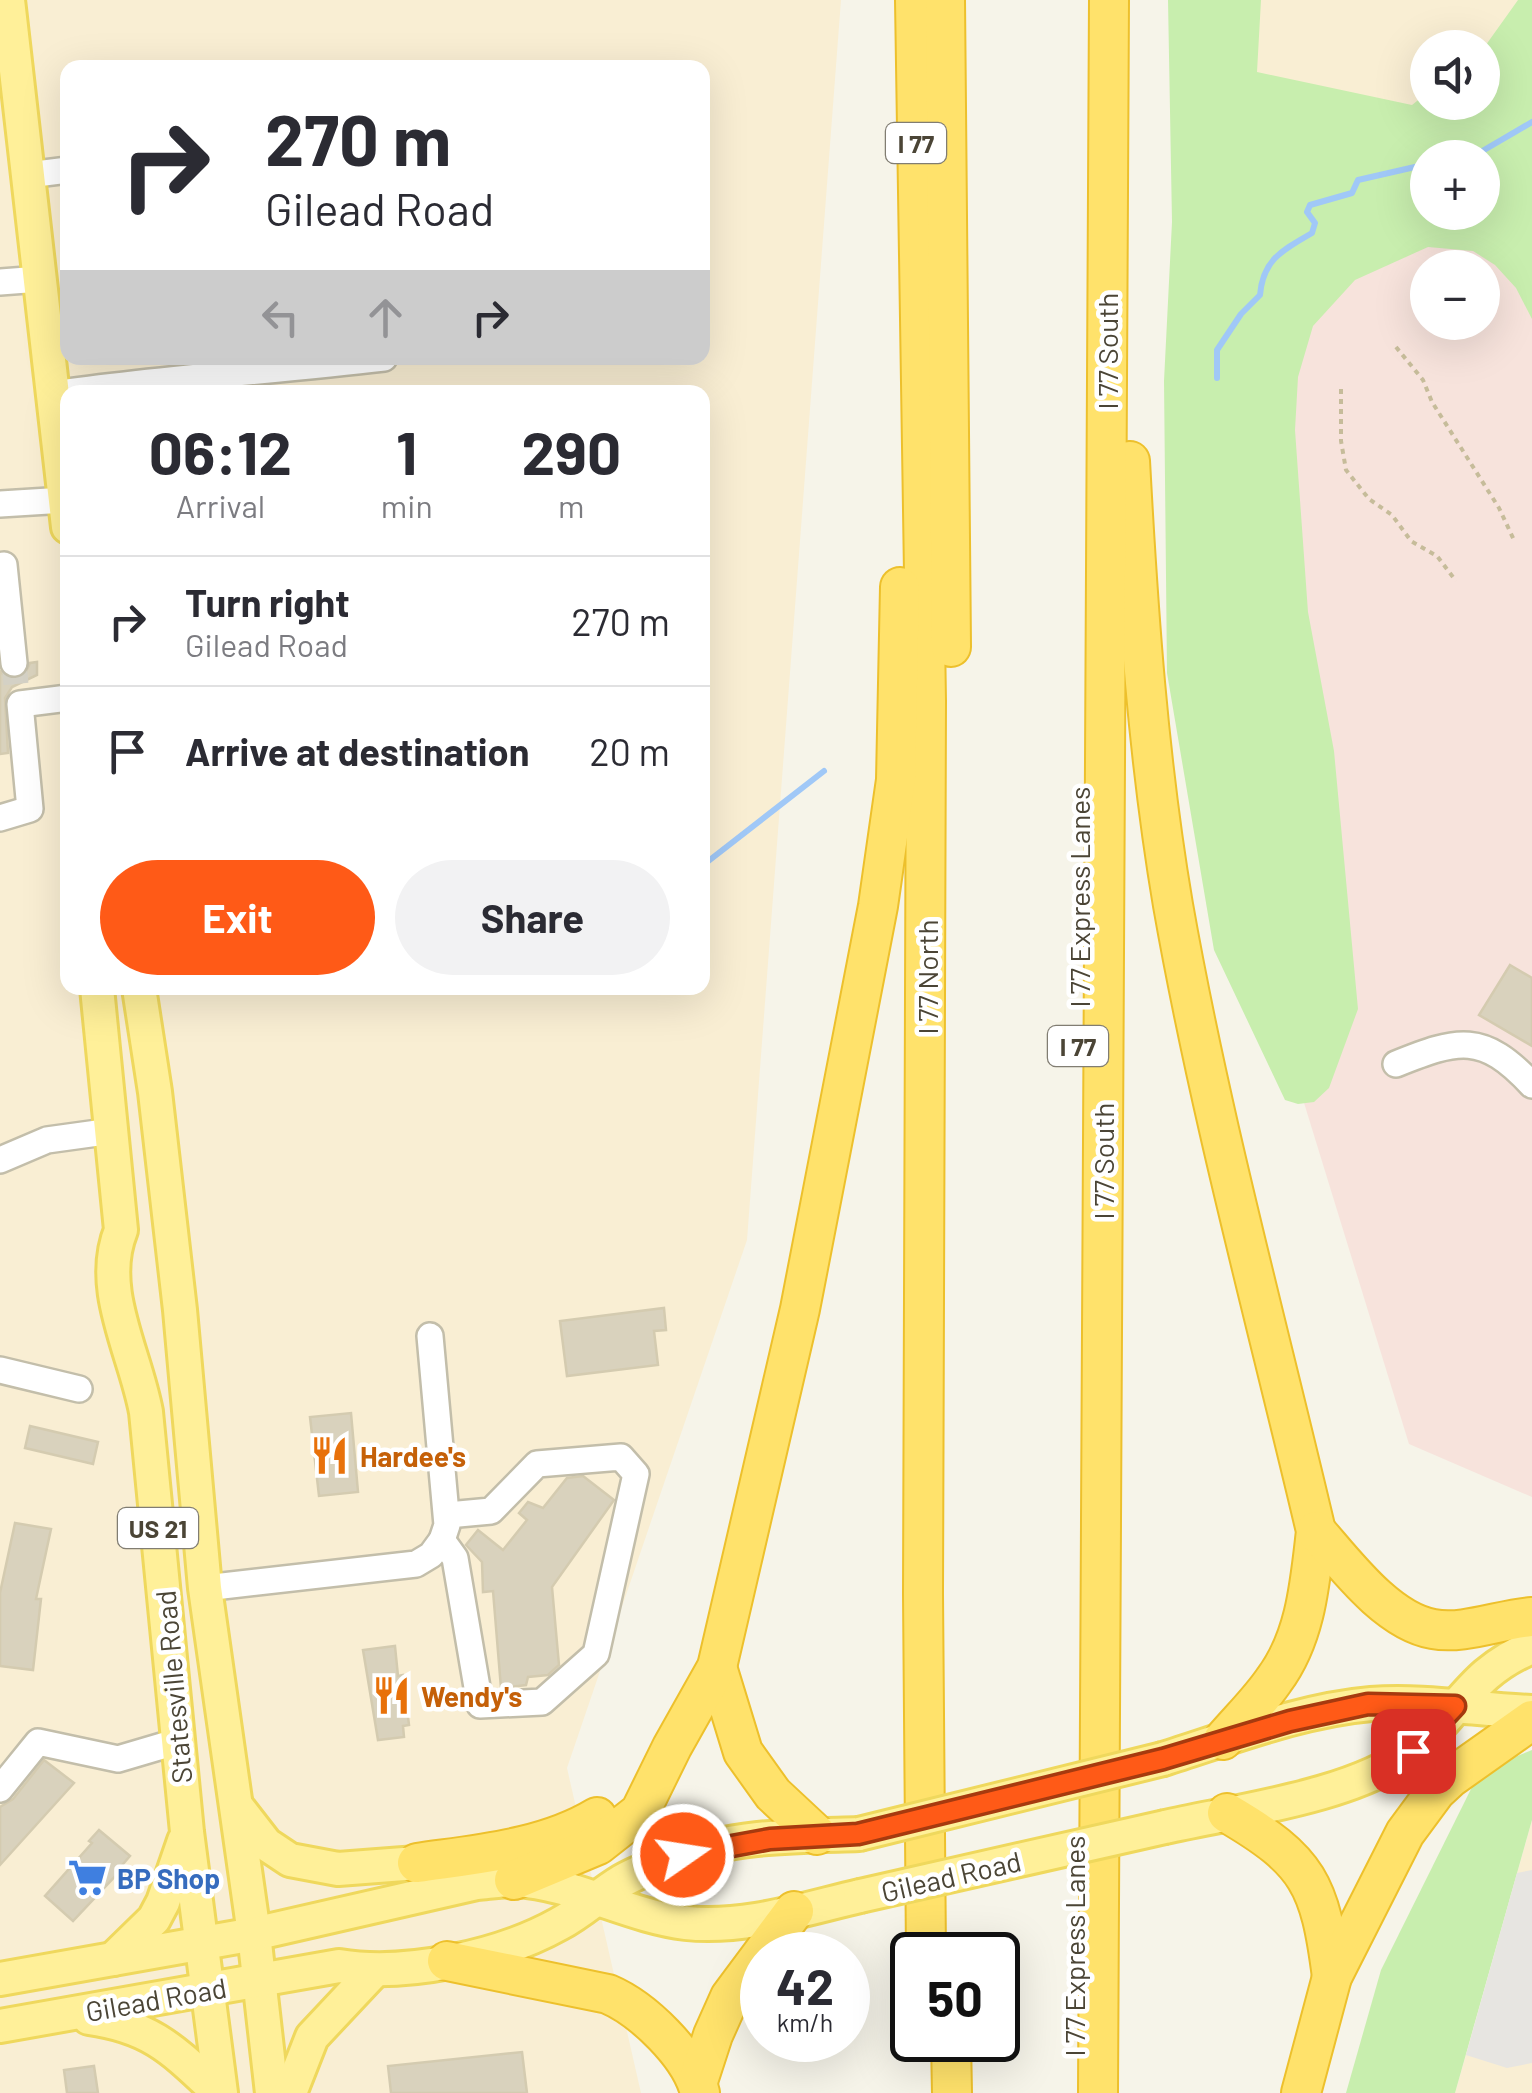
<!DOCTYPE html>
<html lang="en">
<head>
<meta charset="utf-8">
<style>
  body { margin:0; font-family:Barlow,sans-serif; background:#f2f2f3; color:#2b2b33; height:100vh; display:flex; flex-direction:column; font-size:38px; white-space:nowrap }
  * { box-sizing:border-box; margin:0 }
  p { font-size:32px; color:#7c7c81 }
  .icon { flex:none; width:55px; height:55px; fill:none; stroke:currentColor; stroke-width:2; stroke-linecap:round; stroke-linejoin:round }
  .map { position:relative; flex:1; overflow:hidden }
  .drawer { position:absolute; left:60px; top:385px; width:650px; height:610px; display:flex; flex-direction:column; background:#fff; border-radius:20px; box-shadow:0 10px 40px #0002 }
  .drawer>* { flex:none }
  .top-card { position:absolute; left:60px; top:60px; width:650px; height:305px; border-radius:20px; box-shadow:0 10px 40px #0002; background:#fff; color:#2b2b33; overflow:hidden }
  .controls { position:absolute; left:1410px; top:30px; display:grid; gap:20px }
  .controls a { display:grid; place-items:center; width:90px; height:90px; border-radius:50%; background:#fff; box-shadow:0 10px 40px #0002; font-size:50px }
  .speed { position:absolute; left:740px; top:1932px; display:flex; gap:20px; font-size:50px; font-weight:700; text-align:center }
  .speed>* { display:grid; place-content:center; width:130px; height:130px; border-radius:50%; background:#fff; box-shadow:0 10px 40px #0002; line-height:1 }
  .speed small { font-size:25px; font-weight:400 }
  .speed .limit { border:5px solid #111; border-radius:15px; background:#fff; color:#111 }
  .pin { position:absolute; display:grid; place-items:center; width:85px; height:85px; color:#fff; margin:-42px; border-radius:20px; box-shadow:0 5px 15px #0006 }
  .me { position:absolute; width:110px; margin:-55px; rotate:77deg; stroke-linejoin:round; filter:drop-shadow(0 0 8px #0008) }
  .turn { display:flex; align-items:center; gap:35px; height:210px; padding:0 40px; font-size:45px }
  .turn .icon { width:130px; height:130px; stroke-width:2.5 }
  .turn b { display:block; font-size:70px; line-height:85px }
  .lanes { display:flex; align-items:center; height:95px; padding:0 40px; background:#0003; justify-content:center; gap:50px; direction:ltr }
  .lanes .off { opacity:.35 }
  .eta { display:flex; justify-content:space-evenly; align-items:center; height:170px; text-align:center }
  .eta b { font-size:60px; font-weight:700; line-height:70px }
  .cta { display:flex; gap:20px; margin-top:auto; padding:20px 40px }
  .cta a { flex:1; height:115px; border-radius:60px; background:#ff5a17; color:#fff; font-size:40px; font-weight:700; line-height:115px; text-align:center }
  .cta a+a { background:#f2f2f3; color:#2b2b33 }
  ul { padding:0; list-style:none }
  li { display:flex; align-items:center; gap:30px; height:130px; padding:0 40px; border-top:2px solid #e1e1e2 }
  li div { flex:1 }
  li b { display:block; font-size:38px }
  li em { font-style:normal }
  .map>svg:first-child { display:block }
  .commercial { fill:#f9eed3; fill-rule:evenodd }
  .medical { fill:#f7e3dc; fill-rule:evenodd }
  .green { fill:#c8eeae; fill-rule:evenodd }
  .parking { fill:#e7e5e1 }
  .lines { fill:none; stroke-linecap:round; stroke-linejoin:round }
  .stream { stroke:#a0c8f7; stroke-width:6 }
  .building { fill:#d9d2bd; stroke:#d4cbb0; stroke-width:2.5 }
  .minor-tunnel { stroke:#d4d1c5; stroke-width:25; stroke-dasharray:25 12; stroke-linecap:butt }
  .minor-casing { stroke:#c3beaa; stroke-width:30 }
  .major-casing { stroke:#efd85d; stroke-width:38 }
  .highway-casing { stroke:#edc02c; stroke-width:42 }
  .path { stroke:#c6bc9a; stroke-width:4; stroke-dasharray:5 5; stroke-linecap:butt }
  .minor { stroke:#fff; stroke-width:25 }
  .major { stroke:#fff099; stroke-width:32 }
  .highway { stroke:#ffe26b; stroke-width:38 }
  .major-bridge-casing { stroke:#efd85d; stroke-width:38; stroke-linecap:butt }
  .major-bridge { stroke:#fff099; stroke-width:32 }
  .route-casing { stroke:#a63a0f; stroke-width:25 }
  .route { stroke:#ff5a17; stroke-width:18 }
  .labels { text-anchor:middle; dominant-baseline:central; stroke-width:9; stroke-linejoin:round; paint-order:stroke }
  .shield { fill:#fff; stroke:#817d72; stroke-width:2.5 }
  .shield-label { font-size:25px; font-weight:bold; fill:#4b4536 }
  .street-label { font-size:28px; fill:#4b4536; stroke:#fff }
  .food-label { font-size:28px; font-weight:bold; fill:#c56008; stroke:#fff; text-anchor:start }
  .shop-label { font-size:28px; font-weight:bold; fill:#366cbe; stroke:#fff; text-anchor:start }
</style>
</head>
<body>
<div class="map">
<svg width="1532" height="2093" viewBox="0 0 1532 2093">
  <rect width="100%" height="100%" fill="#f6f4e9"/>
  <g class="commercial">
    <path d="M0,0h841l-94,1240 -180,528 74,325h-641zM68,68h634v290h-634zM68,392h634v596h-634z"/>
    <path d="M1243,0h289l-25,96 -89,34 -140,115zM1428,48h54v54h-54z"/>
    <polygon points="1532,1820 1532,2093 1455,2093 1483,1996"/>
  </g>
  <path class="medical" d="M1532,78v1419l-123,-53 -120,-390 -11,-809 75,-74 150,-50zM1428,158h54v54h-54zM1428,268h54v54h-54z"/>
  <g class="green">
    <path d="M1168,0h93l-4,72 155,33 15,-12 1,9h54l1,-53 35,-49h14v319l-16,-31 -21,-23 -22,-14 -45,-4 -73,33 -42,46 -15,51 -3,53 13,182 26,139 24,258 -29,79 -15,14 -16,2 -13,-4 -71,-150 -47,-277 -3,-292 8,-159zM1428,158h54v54h-54z"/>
    <polygon points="1532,1750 1532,1820 1455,2093 1346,2093 1381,1970 1472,1787 1490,1767"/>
  </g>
  <polygon class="parking" points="1532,1870 1532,2063 1507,2068 1466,2055 1517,1873"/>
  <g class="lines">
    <g class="stream">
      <polyline points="1458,158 1479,153 1532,122"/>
      <path d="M1217,378v-28l24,-36 19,-19c3,-36 23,-45 52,-62l3,-10 -8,-11 3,-7 42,-12 6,-13 70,-16"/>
      <polyline points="702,866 824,771"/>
    </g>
  </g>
  <g class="building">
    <polygon points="37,662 37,675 12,687 5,698 8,753 0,754 0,671 6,677 17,679 24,676 30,663"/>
    <polygon points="1510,965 1532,978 1532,1046 1479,1015"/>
    <polygon points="664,1308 666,1330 654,1331 658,1365 567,1376 560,1321"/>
    <polygon points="351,1413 358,1492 319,1496 310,1417"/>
    <polygon points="30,1426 98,1442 93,1464 25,1448"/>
    <polygon points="583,1476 614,1500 552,1587 559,1665 548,1675 528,1677 526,1685 501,1688 493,1591 483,1592 482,1562 466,1545 478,1530 503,1550 527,1520 519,1513 528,1502 543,1508 567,1478"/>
    <polygon points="15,1523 51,1529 36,1599 41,1599 33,1670 0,1666 0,1593"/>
    <polygon points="395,1646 398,1676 403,1675 409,1725 403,1726 404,1737 378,1740 363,1650"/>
    <polygon points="44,1760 74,1783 0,1865 0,1807 13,1799"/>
    <polygon points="99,1830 130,1856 117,1871 119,1872 73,1921 45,1896 92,1843 89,1841"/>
    <polygon points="522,2052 527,2093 391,2093 388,2066"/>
    <polygon points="94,2066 98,2093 67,2093 64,2070"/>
  </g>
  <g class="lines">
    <polyline class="minor-tunnel" points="14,663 16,684"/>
    <defs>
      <g id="minor">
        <polyline points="28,175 68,170"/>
        <polyline points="0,282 40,279"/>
        <path d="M52,394c111,-16 221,-23 332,-36"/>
        <polyline points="0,504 65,500"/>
        <polyline points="0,566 4,565 14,663"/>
        <polyline points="0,818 30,809 20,704 68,698"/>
        <path d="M1396,1064c62,-25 87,-32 136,21"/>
        <polyline points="0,1160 47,1140 112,1131"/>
        <polyline points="0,1370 79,1389"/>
        <polyline points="442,1540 455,1558 480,1705 542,1702 596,1654 636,1474 621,1457 537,1464 491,1511 448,1515"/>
        <polyline points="205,1588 416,1564 431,1555 442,1540 447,1525 430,1336"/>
        <polyline points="0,1789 38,1742 118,1759 179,1741"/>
      </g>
      <g id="major">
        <polyline points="8,0 68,527"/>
        <path d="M97,988l24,242c-24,59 14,122 25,182l41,420 34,261"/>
        <polyline points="139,988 155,1092 180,1310 205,1588 254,1934 272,2093"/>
        <path d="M1163,1759c67,-21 138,-49 208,-55 54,-4 107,6 161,8"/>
        <polyline points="238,1808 266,1844 290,1860 338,1869 417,1863 439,1871"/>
        <path d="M1165,1827c71,-16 191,-31 247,-76 47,-37 58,-79 120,-104"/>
        <polyline points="113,1959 154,1919 163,1902 184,1841"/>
        <path d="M0,1979l254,-45 223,-51c12,-1 25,-3 38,-3 59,3 113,36 171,43 59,6 118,-14 174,-27"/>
        <path d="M89,2018c64,9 85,33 130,75"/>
        <path d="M0,2026l339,-60c66,11 161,-9 220,-42 23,-12 41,-30 63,-43 17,-10 37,-17 56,-24 56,-22 122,-21 181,-23"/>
        <polyline points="290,2093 312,2037 373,1972"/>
      </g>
      <g id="highway">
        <polyline points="915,0 926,701 923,1594 926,1955"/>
        <polyline points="945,0 951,647"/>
        <path d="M1130,461c8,149 18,297 43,444 37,210 94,418 143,626 -6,52 -10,106 -42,149 -15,22 -34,40 -51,60"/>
        <path d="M1316,1531c29,33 71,90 117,98 31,6 68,-10 99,-12"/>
        <polyline points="717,1667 743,1752 773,1794 817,1835"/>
        <path d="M1227,1813c82,48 93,71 105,164"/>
        <path d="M417,1863c61,-9 127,-14 180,-46"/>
        <polyline points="514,1880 598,1845 640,1812 672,1747 717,1667 800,1309 878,906 896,780 900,587"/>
        <path d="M447,1961l161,33c35,15 83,61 92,99"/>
        <polyline points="951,2040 952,2093"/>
        <polyline points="698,2081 713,2035 730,1997 794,1911"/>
        <polyline points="1098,2093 1109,0"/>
        <polyline points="1301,2093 1332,1977 1405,1833 1436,1791 1450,1778 1532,1720"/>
      </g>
    </defs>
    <use href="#minor" class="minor-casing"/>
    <use href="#major" class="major-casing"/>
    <use href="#highway" class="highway-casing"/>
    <g class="path">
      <polyline points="1396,347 1423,380 1432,402 1499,508 1514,540"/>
      <polyline points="1341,389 1341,441 1346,470 1369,499 1392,515 1411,541 1437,556 1456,581"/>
    </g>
    <use href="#minor" class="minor"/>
    <use href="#major" class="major"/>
    <use href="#highway" class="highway"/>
    <defs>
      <g id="major-bridge">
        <polyline points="859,1834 1163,1759"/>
        <polyline points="860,1896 1165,1827"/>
      </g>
    </defs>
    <use href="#major-bridge" class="major-bridge-casing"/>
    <use href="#major-bridge" class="major-bridge"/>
  </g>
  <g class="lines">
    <defs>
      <polyline id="route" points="683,1855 770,1839 858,1834 1163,1759 1290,1721 1368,1704 1455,1706 1413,1751"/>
    </defs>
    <use href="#route" class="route-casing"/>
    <use href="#route" class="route"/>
  </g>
  <defs>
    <symbol id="restaurant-bare" viewBox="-9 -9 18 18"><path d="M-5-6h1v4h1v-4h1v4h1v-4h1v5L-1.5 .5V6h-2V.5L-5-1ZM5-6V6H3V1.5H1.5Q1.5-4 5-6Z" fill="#e8710a" stroke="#fff" stroke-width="2.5" paint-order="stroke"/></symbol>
    <symbol id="supermarket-bare" viewBox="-9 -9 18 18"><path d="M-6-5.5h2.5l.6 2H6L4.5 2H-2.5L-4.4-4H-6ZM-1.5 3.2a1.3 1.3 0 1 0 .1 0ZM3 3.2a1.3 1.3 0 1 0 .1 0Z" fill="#3f7fe0" stroke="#fff" stroke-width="2.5" paint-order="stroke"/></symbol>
  </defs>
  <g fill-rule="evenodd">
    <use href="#restaurant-bare" x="302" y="1428" width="55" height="55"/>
    <use href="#restaurant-bare" x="364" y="1668" width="55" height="55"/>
    <use href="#supermarket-bare" x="60" y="1850" width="55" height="55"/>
  </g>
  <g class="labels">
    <g class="shield">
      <rect x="886" y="123" width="60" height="40" rx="8"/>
      <rect x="1048" y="1026" width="60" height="40" rx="8"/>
      <rect x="118" y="1508" width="80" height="40" rx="8"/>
    </g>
    <g class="shield-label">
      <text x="916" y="143">I 77</text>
      <text x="1078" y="1046">I 77</text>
      <text x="158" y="1528">US 21</text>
    </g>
    <g class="street-label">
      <text transform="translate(1107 351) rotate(-90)">I 77 South</text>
      <text transform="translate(1079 897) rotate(-90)">I 77 Express Lanes</text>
      <text transform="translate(927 977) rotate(-90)">I 77 North</text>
      <text transform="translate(1103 1161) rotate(-90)">I 77 South</text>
      <text transform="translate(173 1687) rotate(-95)">Statesville Road</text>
      <text transform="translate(951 1876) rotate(-13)">Gilead Road</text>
      <text transform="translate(1074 1946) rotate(-90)">I 77 Express Lanes</text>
      <text transform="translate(156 1999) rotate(-10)">Gilead Road</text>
    </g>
    <g class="food-label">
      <text x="360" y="1456">Hardee's</text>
      <text x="421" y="1696">Wendy's</text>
    </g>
    <g class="shop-label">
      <text x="117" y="1878">BP Shop</text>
    </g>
  </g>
</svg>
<div class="controls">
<a><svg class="icon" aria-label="sound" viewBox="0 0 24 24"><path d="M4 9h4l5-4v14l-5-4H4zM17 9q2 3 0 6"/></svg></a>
<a>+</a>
<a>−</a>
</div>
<div class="speed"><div>42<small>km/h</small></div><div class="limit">50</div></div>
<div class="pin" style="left:1413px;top:1751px;background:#d93025"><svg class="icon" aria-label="arrive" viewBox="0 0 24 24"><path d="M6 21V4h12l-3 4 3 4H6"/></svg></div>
<svg class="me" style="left:683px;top:1855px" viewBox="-20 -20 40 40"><circle r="17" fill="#ff5a17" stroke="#fff" stroke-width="3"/><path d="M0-11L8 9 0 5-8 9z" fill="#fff"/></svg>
<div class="top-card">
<div class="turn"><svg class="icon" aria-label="right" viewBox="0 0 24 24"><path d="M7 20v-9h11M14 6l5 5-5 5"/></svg><div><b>270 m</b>Gilead Road</div></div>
<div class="lanes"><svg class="icon off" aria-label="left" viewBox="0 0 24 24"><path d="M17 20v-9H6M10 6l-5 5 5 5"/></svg><svg class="icon off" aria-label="ahead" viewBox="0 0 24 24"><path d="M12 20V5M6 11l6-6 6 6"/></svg><svg class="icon" aria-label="right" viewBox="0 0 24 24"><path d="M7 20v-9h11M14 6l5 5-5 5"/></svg></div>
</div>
<section class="drawer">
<div class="eta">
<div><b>06:12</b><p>Arrival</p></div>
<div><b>1</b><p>min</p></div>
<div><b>290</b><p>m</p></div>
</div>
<ul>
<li><svg class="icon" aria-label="right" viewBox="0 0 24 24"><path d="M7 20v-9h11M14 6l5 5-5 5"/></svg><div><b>Turn right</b><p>Gilead Road</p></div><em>270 m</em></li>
<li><svg class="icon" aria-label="arrive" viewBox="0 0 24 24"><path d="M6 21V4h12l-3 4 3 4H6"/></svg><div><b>Arrive at destination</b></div><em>20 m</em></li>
</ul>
<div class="cta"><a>Exit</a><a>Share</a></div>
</section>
</div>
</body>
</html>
